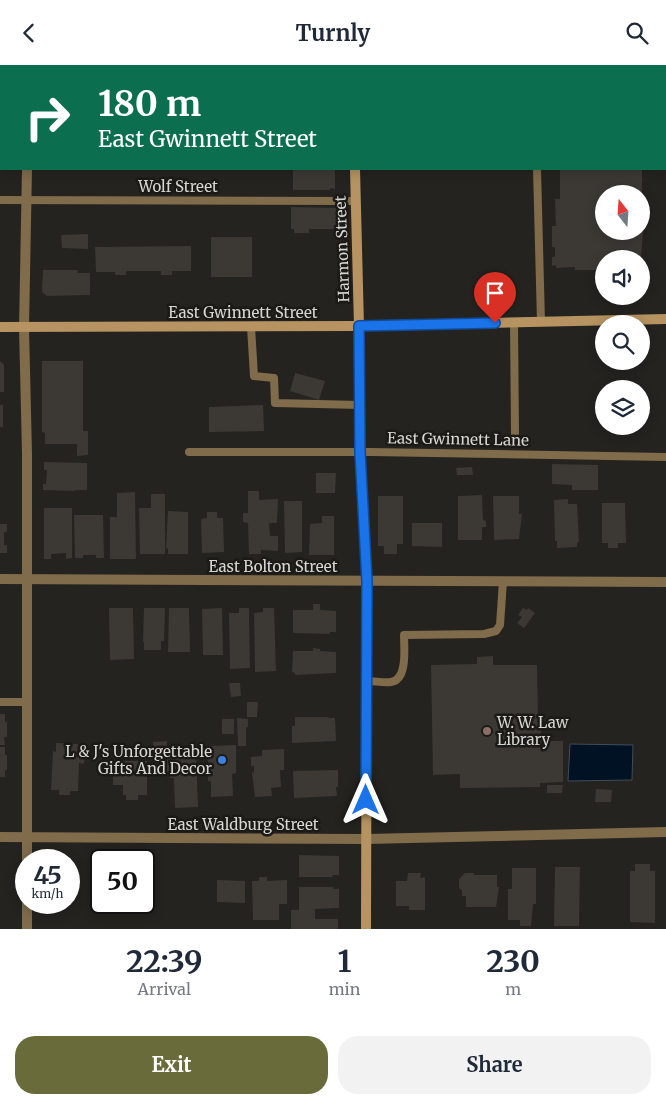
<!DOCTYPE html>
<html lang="en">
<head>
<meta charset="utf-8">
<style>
  body { margin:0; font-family:Merriweather,serif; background:#f2f2f3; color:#1f2937; height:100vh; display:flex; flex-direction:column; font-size:19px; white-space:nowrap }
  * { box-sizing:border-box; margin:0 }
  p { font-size:16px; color:#747a83 }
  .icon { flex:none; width:28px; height:28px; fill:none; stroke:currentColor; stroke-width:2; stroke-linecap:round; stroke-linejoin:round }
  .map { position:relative; height:864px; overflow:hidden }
  .details { display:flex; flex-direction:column; background:#fff; flex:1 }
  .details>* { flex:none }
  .guide { position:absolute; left:0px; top:0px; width:666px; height:105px; box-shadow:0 2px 12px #0003; background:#0b6e4f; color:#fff; overflow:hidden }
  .needle { width:32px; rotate:343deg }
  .buttons { position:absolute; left:595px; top:120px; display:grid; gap:10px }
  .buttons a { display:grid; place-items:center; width:55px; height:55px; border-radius:50%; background:#fff; box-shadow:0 2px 12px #0003; font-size:25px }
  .speed { position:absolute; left:15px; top:784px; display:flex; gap:10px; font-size:25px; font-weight:700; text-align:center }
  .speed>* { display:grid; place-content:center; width:65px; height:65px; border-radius:50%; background:#fff; box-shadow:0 2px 12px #0003; line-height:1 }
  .speed small { font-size:12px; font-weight:400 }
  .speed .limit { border:2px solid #111; border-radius:8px; background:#fff; color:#111 }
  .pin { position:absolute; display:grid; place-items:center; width:42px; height:42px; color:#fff; margin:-51px -21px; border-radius:50% 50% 50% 0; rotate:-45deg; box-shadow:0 0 5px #0007 }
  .pin .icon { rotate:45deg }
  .me { position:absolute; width:55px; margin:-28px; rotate:0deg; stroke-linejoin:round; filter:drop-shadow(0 0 4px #0008) }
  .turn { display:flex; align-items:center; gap:18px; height:105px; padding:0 15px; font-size:22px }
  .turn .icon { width:65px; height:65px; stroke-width:2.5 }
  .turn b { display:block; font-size:35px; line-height:42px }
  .eta { display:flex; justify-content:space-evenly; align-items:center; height:85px; text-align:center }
  .eta b { font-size:30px; font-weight:700; line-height:35px }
  .primary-button { display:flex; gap:10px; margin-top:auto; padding:10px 15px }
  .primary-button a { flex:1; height:58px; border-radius:20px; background:#6a6b3a; color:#fff; font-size:20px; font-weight:700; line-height:58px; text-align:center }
  .primary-button a+a { background:#f2f2f3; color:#1f2937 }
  header { display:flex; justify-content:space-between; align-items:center; height:65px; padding:0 15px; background:#fff; font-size:22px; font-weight:700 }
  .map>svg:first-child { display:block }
  .water { fill:#011225; stroke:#414d59 }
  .building { fill:#3c3935 }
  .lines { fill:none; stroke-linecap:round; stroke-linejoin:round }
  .service { stroke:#806b4b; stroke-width:8 }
  .minor { stroke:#806b4b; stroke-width:10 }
  .tertiary { stroke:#806b4b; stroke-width:10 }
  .secondary { stroke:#b69360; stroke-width:10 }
  .route-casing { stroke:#114b97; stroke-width:12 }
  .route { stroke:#1a73e8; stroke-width:9 }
  .education-dot { fill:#8d6e63; stroke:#1b1a16; stroke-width:2 }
  .shop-dot { fill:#3f7fe0; stroke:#1b1a16; stroke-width:2 }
  .labels { text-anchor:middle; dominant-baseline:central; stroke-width:5; stroke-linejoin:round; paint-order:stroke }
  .street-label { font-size:15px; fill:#d7d6d3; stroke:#1b1a16 }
  .poi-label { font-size:15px; fill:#d7d6d3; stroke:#1b1a16; text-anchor:start }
</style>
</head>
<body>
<header><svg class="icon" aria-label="back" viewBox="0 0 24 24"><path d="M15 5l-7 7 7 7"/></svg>Turnly<svg class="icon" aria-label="search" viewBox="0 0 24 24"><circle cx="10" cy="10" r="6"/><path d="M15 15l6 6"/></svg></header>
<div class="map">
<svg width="666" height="864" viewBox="0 0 666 864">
  <rect width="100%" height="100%" fill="#24231f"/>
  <polygon class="water" points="570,679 633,680 632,715 568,716"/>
  <g class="building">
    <polygon points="293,104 335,105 335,124 330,123 330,125 293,125"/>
    <polygon points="560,104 642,104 642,129 604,129 604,166 643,167 641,193 643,193 643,199 641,200 641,194 604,194 604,205 575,205 575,202 556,203 556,200 552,201 552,192 555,192 555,182 552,182 552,161 556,161 555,134 560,134"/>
    <polygon points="291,142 339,143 338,164 309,164 309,168 294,168 294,164 291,164"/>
    <polygon points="88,169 88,184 62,183 61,170"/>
    <rect x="211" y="172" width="41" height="40"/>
    <polygon points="191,181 191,206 172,206 172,210 161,210 161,206 126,206 126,210 115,210 115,207 96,207 95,182"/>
    <polygon points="43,205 78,205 77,208 90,208 90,230 47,231 42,227"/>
    <polygon points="0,296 4,300 4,327 0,327"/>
    <polygon points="42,296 83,296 83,366 88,366 88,390 77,391 77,379 45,379 45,368 42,367"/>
    <polygon points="295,308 325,316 319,335 290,326"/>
    <rect x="0" y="340" width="3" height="22"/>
    <polygon points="263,340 264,366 209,367 209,342"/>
    <polygon points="44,397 87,398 87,425 75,425 75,426 43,425 43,419 46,419 47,405 44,405"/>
    <polygon points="552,399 598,400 598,425 572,425 572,420 552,419"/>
    <polygon points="472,402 473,410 457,410 456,403"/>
    <polygon points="316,408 336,408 335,428 316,428"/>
    <polygon points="248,426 259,426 259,435 278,434 277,458 269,458 270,471 278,471 278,486 261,485 261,489 249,489 248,458 243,457 243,448 248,448"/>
    <polygon points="135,427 136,494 110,494 110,452 117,452 117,428"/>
    <polygon points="151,429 165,429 165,489 140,489 139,443 151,443"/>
    <polygon points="482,430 483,455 486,456 486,462 482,462 482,475 458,475 458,431"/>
    <polygon points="378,431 403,431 403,479 397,479 397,489 384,489 384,481 378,481"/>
    <polygon points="493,431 519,431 519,449 522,449 519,474 494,475"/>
    <polygon points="568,434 568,439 577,439 579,477 577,477 577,482 557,483 557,476 555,476 554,435"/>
    <polygon points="284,436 302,436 302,487 285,488"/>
    <polygon points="602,438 625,438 626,478 618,478 618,483 608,483 608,478 602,478"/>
    <polygon points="44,443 72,443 72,493 66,494 66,488 51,489 51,494 44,494"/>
    <polygon points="168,446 188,447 188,489 168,489 168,483 166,484"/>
    <polygon points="207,447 217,447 217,453 223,453 224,487 202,488 201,454 207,453"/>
    <polygon points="74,450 103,450 104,493 96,493 96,490 83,490 83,493 75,493"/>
    <polygon points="322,451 334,451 334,490 309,490 310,459 322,458"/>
    <polygon points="412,458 442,458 442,482 412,481"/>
    <polygon points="0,459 7,459 7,467 4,467 4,480 7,480 7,488 0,488"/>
    <polygon points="313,539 320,539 320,545 336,546 336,567 330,567 330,569 293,568 293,545 313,545"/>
    <polygon points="109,543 133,543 134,594 110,595"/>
    <polygon points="144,543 165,543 164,576 161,576 161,585 144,585 144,577 143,577"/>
    <polygon points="169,543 189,543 190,587 168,587"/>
    <polygon points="222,543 223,590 203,590 202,544"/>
    <polygon points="239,543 249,543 250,603 230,604 229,548 239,548"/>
    <polygon points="263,543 274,543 276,606 255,607 254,548 263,547"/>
    <polygon points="523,543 527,545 528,543 535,548 524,563 517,558 522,552 518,550"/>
    <polygon points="313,583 320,584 320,586 336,587 336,608 295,610 295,608 292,607 293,586 313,586"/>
    <polygon points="493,591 493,600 537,600 538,656 541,656 541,676 563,676 563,717 540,718 540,722 460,723 460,709 433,710 431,600 477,599 477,592"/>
    <polygon points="229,618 240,618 241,631 231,632"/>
    <polygon points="247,637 258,637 257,652 247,652"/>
    <polygon points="0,649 5,649 5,657 7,657 7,672 4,672 5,680 0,680"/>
    <polygon points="295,652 328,652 329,653 335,653 336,676 292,678 292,661 295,661"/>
    <polygon points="237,653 248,654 248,662 246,662 246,681 238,681"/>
    <rect x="222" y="654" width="12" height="15"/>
    <polygon points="167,676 167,689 196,688 198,742 175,743 174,713 170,713 170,708 155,709 153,677"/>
    <polygon points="56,678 78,679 77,688 80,688 80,690 85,691 84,699 79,698 78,726 70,726 70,730 59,730 59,725 51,725 53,686 56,687"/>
    <polygon points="236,680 236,708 232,709 233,731 211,732 211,716 208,716 208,681"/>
    <polygon points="0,682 5,682 5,690 7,690 7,705 5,705 5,712 0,712"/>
    <polygon points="284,684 284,705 280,705 281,722 271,723 272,731 255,732 252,707 254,708 254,701 251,701 251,692 262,691 262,685"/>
    <polygon points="119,696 147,696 147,730 138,730 138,735 126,735 126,730 123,730 123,720 113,720 113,704 119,704"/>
    <polygon points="338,705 338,722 336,722 337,731 294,733 293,706"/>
    <polygon points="547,720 563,720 562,728 547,728"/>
    <polygon points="596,724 612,725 611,737 595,737"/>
    <polygon points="299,790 339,791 339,810 332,810 333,812 299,812"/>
    <polygon points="635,799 650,799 650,806 655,806 655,858 630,857 630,806 635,806"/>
    <polygon points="555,802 580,802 579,861 554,861"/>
    <polygon points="512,803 536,803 536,839 533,839 531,861 520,861 520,855 508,855 508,824 512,824"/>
    <polygon points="144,808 152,808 152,847 127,848 127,838 144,838"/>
    <polygon points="408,808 421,808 420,813 425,812 425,845 409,845 409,841 396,841 396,816 407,816"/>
    <polygon points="465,808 474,808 474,810 497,810 497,822 499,822 496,842 466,842 466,831 462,831 462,825 459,823 459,814"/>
    <polygon points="259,812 267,812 267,816 287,815 287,839 279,839 279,855 253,855 252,816 259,816"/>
    <polygon points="217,815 245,816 245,838 217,837"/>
    <polygon points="299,822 333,822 333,824 339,824 339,843 315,844 315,854 338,854 338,864 291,864 291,845 299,845"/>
  </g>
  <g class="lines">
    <g class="service">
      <polyline points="537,104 541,257"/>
      <polyline points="0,135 356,136"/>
      <polyline points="514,257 515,370"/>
      <polyline points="251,262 254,311 274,313 275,338 360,340"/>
      <polyline points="189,387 371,387 666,392"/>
      <path d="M367,616c8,0 16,2 24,1 17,-2 13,-35 13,-47l80,-1 12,-3 4,-6 3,-44"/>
      <polyline points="0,637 27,637"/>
    </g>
    <g class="minor">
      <polyline points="27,0 27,1"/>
      <polyline points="0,10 1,10"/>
      <polyline points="24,263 27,104"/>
      <polyline points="0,514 666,517"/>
      <polyline points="0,772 366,774 666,767"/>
    </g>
    <g class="tertiary">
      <polyline points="24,263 27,388 27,795"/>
      <polyline points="27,838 27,864"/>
    </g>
    <g class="secondary">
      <polyline points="355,0 355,1"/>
      <polyline points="355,104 359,261 360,387 367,516 366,864"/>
      <polyline points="0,262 359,261 666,254"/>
    </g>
  </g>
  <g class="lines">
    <defs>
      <polyline id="route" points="366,735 367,516 360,387 359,261 495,258"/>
    </defs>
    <use href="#route" class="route-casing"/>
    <use href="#route" class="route"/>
  </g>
  <circle class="education-dot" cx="487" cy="666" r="5"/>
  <circle class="shop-dot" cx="222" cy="695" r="5"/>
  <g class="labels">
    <g class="street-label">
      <text x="178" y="121">Wolf Street</text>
      <text transform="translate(342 184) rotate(-92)">Harmon Street</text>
      <text x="243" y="247">East Gwinnett Street</text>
      <text transform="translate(458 374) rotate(1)">East Gwinnett Lane</text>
      <text x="273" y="501">East Bolton Street</text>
      <text x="243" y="759">East Waldburg Street</text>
    </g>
    <g class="poi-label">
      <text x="497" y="657">W. W. Law<tspan x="497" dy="17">Library</tspan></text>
      <text x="212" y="686" text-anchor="end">L &amp; J's Unforgettable<tspan x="212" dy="17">Gifts And Decor</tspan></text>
    </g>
  </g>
</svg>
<div class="buttons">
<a><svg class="needle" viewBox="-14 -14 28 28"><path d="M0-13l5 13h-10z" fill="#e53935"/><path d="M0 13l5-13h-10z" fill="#747a83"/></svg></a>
<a><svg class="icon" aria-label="sound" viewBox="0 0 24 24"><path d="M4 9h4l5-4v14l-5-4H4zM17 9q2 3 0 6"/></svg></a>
<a><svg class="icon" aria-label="search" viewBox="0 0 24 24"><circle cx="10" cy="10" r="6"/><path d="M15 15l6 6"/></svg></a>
<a><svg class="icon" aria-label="layers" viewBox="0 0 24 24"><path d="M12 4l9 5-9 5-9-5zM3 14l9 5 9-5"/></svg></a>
</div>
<div class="speed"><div>45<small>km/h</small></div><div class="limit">50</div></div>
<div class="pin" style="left:495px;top:258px;background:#d93025"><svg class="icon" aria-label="arrive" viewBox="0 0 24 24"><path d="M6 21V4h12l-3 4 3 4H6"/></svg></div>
<svg class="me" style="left:366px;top:735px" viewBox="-20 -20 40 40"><path d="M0-17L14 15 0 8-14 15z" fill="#1a73e8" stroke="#fff" stroke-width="4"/></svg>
<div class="guide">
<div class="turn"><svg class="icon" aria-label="right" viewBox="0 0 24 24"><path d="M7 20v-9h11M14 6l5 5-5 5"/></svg><div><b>180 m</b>East Gwinnett Street</div></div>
</div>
</div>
<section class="details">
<div class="eta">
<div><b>22:39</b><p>Arrival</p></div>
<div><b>1</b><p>min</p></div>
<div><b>230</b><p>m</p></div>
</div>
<div class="primary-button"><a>Exit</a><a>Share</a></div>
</section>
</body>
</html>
